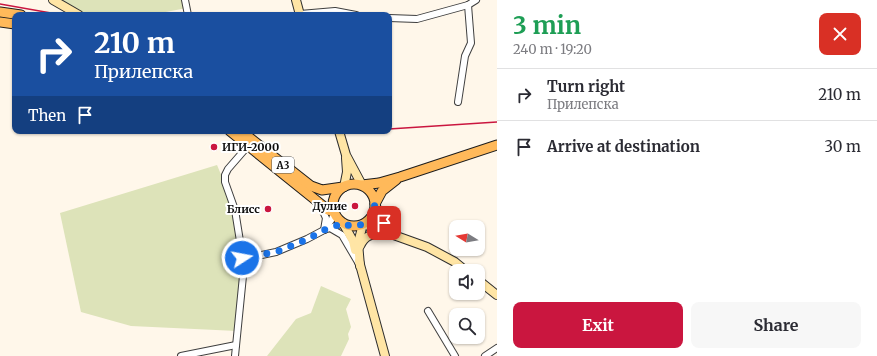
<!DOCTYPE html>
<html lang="en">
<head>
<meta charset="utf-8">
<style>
  body { margin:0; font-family:Merriweather,serif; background:#f7f7f7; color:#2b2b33; height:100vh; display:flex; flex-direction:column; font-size:15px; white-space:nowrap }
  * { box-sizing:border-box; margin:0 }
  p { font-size:13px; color:#7c7c81 }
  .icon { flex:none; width:22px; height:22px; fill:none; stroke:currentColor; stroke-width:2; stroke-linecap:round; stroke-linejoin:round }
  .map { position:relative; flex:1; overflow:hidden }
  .drawer { display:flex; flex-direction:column; background:#fff; width:380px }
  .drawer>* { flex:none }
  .top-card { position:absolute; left:12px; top:12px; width:380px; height:122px; border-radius:8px; box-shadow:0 1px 3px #0004; background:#1a4fa0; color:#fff; overflow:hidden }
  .needle { width:26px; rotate:281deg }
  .fabs { position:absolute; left:449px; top:220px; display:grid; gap:8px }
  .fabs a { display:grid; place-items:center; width:36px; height:36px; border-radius:8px; background:#fff; box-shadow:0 1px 3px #0004; font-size:20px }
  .pin { position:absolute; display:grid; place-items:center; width:34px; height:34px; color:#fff; margin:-17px; border-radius:8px; box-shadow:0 2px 6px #0006 }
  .me { position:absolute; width:44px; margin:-22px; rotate:79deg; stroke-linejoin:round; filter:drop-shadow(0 0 3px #0008) }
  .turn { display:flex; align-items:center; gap:14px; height:84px; padding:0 16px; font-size:18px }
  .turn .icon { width:52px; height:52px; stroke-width:2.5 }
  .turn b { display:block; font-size:28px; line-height:34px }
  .then { display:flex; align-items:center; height:38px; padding:0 16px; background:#0003; gap:8px; font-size:15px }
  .round { display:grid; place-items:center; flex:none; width:42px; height:42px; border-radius:8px; background:#f7f7f7 }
  .overview { display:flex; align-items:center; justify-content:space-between; height:68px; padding:0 16px }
  h1 { font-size:24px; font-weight:700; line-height:30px; color:#1e9e55 }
  .action { display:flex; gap:8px; margin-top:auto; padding:8px 16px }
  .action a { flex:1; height:46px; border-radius:8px; background:#ca163f; color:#fff; font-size:16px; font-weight:700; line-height:46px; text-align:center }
  .action a+a { background:#f7f7f7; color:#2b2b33 }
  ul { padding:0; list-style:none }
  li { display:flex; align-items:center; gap:12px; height:52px; padding:0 16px; border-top:1px solid #e1e1e2 }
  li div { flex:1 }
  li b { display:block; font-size:15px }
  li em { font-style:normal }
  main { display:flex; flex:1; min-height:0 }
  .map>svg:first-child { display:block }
  .cemetery { fill:#dde3b9 }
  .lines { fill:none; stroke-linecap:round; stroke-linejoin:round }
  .street-casing { stroke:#3f3f3f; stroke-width:8 }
  .secondary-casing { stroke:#2e2e2e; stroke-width:10 }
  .primary-casing { stroke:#1d1d1d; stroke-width:11 }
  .street { stroke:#fff; stroke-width:6 }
  .secondary { stroke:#ffe5a5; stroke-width:8 }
  .primary { stroke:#ffb95a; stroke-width:9 }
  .rail { stroke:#ca163f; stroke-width:1.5 }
  .route { stroke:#1a73e8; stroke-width:7; stroke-dasharray:0 12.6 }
  .poi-dot { fill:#ca163f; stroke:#fff; stroke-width:1.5 }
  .labels { text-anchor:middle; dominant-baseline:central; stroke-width:4; stroke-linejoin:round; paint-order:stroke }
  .shield { fill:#fff; stroke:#555; stroke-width:1 }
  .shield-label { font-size:10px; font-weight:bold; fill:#0c0c0c }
  .poi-label { font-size:11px; font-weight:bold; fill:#0c0c0c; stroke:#fff; text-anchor:end }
</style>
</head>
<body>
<main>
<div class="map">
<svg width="497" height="356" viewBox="0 0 497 356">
  <rect width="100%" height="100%" fill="#fff7ea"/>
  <g class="cemetery">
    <polygon points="53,0 185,0 187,8 155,14 154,15 79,15"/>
    <polygon points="217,165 232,201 244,266 237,331 131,326 81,312 60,213"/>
    <polygon points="321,286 351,299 346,309 351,327 348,334 349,339 341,356 267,356 296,319 311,313"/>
  </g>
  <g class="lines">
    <defs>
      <g id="street">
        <polyline points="185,0 188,15"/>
        <polyline points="300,14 335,11 356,15"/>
        <polyline points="389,18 417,19 468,5 476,0"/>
        <polyline points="458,102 465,56 471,43 468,5"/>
        <polyline points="321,207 326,218 324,230"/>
        <polyline points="326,227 332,219 334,212"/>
        <polyline points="330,228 343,223"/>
        <polyline points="243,259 276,252 307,239 324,230 330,228 342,235 359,264"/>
        <polyline points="428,311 455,356"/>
        <polyline points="181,356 236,345"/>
        <polyline points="235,356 244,266 235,210 225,182 225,175 228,169 248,146"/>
        <polyline points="485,356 497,348"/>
      </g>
      <g id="secondary">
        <polyline points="53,0 79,15"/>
        <polyline points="296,0 300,15"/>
        <polyline points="339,131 346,155 362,185"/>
        <polyline points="344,187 347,172 346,158"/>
        <polyline points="375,204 383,222 397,236"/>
        <polyline points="343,223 353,241 355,250"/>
        <path d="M360,246c5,-11 11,-12 23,-12"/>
        <polyline points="359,261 385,356"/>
        <polyline points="360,266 358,243 363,224 427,247 455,262 466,271"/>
        <polyline points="478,280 497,295"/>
      </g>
      <g id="primary">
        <polyline points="0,12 21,15"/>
        <polyline points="0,22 15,24"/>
        <polyline points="230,131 328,210 334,212"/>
        <polyline points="241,131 311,186 322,190 343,187"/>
        <circle cx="354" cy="205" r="21"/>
        <polyline points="362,185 379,183 400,177 497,145"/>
        <polyline points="375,204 382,191 396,180"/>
      </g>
    </defs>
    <use href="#street" class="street-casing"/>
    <use href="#secondary" class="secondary-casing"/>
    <use href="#primary" class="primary-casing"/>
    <use href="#street" class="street"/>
    <use href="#secondary" class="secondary"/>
    <use href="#primary" class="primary"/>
    <g class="rail">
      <polyline points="0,4 51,13 56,15"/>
      <polyline points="389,129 497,122"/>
      <polyline points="330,131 355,131"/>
    </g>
  </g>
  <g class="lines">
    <polyline class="route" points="242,258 276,252 308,239 324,230 344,223 350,226 357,226 363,224 372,216 375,204 384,223"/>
  </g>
  <g class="poi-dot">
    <circle cx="214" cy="147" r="4"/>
    <circle cx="355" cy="206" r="4"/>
    <circle cx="268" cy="209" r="4"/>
  </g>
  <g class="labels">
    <rect class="shield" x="272" y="157" width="22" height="16" rx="3"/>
    <g class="shield-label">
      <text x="283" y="165">A3</text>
    </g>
    <g class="poi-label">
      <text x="222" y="147" text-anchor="start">ИГИ-2000</text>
      <text x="347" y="206">Дулие</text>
      <text x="260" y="209">Блисс</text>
    </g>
  </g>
</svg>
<div class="fabs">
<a><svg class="needle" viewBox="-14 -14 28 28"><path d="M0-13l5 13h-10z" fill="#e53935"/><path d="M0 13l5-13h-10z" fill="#7c7c81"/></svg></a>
<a><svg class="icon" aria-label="sound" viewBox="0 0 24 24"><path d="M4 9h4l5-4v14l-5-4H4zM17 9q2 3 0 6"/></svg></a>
<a><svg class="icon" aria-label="search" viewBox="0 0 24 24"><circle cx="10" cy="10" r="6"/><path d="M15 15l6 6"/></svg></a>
</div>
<div class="pin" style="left:384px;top:223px;background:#d93025"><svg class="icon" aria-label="arrive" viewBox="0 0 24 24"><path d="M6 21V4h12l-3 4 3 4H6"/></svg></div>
<svg class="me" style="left:242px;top:258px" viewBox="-20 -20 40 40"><circle r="17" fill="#1a73e8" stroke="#fff" stroke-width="3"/><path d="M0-11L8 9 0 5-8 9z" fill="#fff"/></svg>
<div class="top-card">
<div class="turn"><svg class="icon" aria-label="right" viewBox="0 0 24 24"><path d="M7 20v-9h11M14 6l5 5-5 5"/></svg><div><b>210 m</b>Прилепска</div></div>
<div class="then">Then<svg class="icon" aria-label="arrive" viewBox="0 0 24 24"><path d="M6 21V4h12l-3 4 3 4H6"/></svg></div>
</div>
</div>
<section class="drawer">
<div class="overview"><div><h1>3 min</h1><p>240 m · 19:20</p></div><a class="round" style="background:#d93025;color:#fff"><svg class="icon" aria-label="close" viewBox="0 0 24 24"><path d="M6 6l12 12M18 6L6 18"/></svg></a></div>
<ul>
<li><svg class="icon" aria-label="right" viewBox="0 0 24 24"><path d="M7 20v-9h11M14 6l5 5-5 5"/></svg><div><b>Turn right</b><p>Прилепска</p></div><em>210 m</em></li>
<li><svg class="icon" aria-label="arrive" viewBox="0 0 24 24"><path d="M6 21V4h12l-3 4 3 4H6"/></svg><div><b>Arrive at destination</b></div><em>30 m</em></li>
</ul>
<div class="action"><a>Exit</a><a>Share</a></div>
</section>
</main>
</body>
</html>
